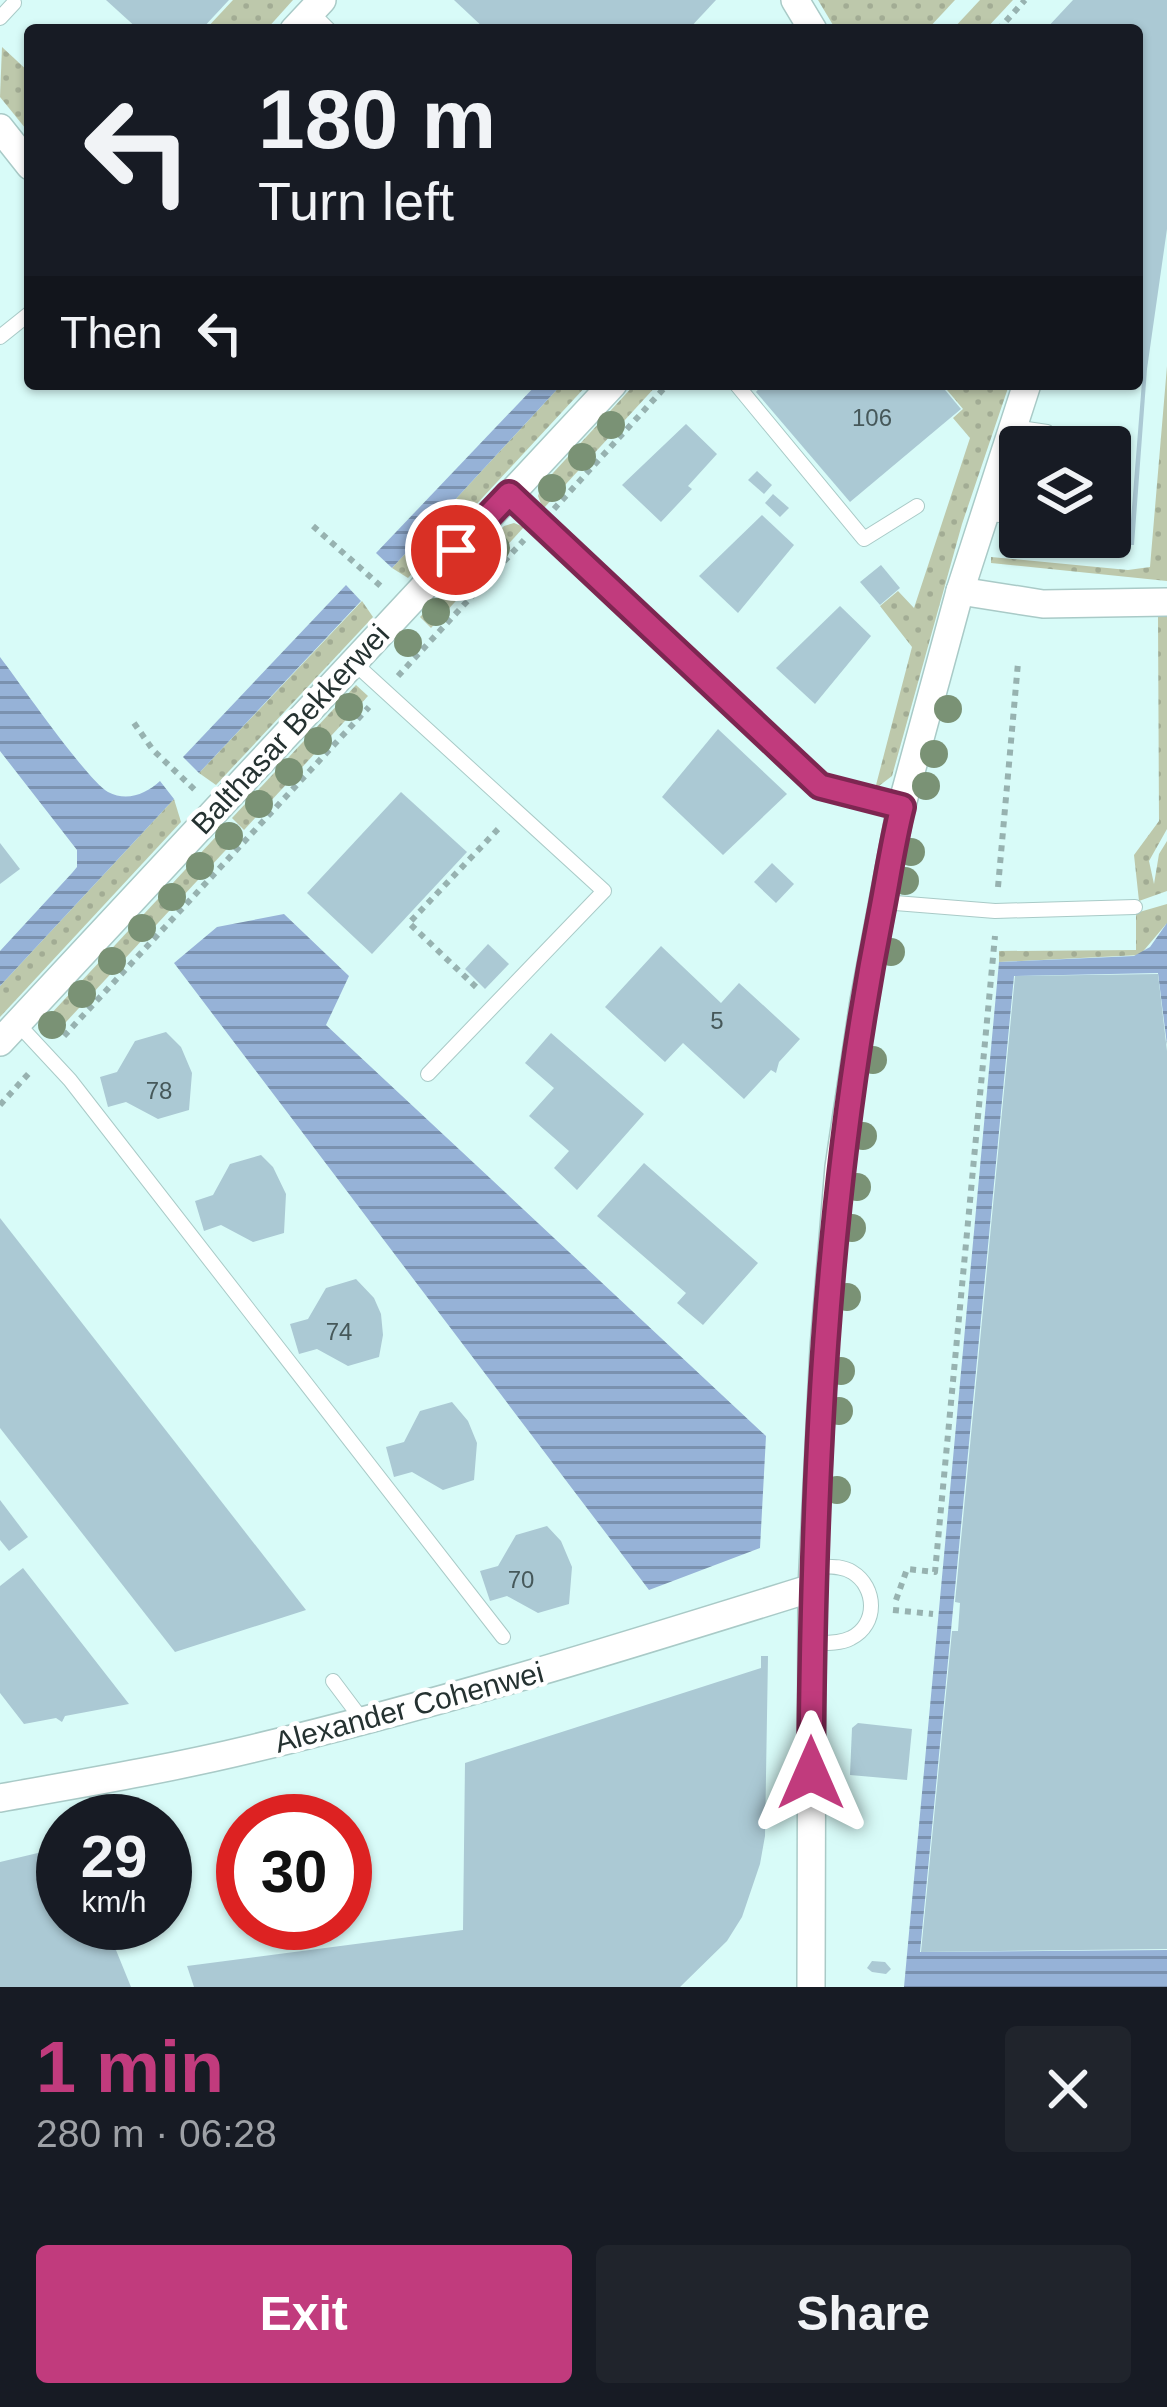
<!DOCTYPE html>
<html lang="en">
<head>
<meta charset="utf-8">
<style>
  body { margin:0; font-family:Arial,sans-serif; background:#20242c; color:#f1f3f6; height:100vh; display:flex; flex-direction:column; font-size:45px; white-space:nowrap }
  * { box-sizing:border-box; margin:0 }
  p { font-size:39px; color:#9ea1a6 }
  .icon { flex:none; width:66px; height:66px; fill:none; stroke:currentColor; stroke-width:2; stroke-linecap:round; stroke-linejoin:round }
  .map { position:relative; height:1987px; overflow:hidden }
  .panel { display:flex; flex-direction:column; background:#171b24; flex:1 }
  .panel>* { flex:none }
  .top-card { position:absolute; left:24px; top:24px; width:1119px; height:366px; border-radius:12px; box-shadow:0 3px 9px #0004; background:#171b24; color:#f1f3f6; overflow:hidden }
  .controls { position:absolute; left:999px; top:426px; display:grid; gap:24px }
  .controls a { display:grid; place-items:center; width:132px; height:132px; border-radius:12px; background:#171b24; box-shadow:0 3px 9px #0004; font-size:60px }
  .speed { position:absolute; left:36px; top:1794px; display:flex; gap:24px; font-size:60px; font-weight:700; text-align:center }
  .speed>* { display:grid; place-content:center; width:156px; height:156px; border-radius:50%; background:#171b24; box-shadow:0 3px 9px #0004; line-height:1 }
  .speed small { font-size:30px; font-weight:400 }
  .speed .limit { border:18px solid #d22; background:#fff; color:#111 }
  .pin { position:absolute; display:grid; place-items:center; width:102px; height:102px; color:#fff; margin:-51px; border:6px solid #fff; border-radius:50%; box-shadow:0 3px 12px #0007 }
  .me { position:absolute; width:132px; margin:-66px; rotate:0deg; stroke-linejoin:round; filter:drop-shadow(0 0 9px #0008) }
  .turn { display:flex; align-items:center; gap:42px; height:252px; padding:0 36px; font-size:54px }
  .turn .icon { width:156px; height:156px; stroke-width:2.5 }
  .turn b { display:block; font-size:84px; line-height:102px }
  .then { display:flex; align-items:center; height:114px; padding:0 36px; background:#0003; gap:24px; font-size:45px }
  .round { display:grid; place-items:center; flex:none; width:126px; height:126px; border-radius:12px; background:#20242c }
  .head { display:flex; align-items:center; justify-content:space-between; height:204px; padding:0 36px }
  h1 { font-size:72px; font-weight:600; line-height:90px; color:#c13b7d }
  .button { display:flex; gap:24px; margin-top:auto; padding:24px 36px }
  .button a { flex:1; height:138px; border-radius:12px; background:#c13b7d; color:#fff; font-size:48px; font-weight:600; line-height:138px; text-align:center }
  .button a+a { background:#20242c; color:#f1f3f6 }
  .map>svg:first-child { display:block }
  .grass { fill:url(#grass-dots) }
  .water { fill:url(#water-rules) }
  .building { fill:#abc9d4 }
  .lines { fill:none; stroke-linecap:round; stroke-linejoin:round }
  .lane-casing { stroke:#a9cac7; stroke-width:16 }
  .street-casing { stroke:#a9cac7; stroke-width:30 }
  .path { stroke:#97b2b0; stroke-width:6; stroke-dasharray:6 6; stroke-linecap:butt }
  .lane { stroke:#fff; stroke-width:14 }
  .street { stroke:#fff; stroke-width:27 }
  .tree { fill:#7a9275 }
  .route-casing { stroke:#7d2651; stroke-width:30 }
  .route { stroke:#c13b7d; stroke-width:21 }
  .labels { text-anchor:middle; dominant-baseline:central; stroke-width:9; stroke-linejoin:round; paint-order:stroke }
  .number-label { font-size:24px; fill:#46585a }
  .street-label { font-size:30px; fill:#253231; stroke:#fff }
</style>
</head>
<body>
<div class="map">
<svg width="1167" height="1987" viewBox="0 0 1167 1987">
  <defs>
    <pattern id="grass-dots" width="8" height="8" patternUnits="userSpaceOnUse" patternTransform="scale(3)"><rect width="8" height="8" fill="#bdc8ab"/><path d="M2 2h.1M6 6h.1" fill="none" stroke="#a2ac94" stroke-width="1.8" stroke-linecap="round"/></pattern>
    <pattern id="water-rules" width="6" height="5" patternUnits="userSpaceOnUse" patternTransform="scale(3)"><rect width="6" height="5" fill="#96b2d7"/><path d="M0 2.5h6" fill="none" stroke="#7a91af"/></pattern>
  </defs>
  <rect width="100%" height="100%" fill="#d8fbf8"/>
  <g class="grass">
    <polygon points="233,0 293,0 266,30 205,30"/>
    <polygon points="818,0 955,0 927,30 836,30"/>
    <polygon points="980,0 1013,0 985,30 952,30"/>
    <polygon points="2,47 30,73 30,134 0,97"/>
    <polygon points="1167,366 1167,581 991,563 991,557 1128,570 1150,567"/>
    <polygon points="562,384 588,384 408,578 392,568"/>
    <polygon points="635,384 658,384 543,509 538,496 541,486"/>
    <polygon points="942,384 1009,385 962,524 892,776 875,789 912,647 880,606 898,591 914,608 970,438 953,418 963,409"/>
    <polygon points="514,523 524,527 431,628 420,617 504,526"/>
    <polygon points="362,601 373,617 216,785 199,773"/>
    <polygon points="1158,617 1167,617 1167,829 1149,861 1154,884 1159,854 1167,841 1167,891 1139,901 1134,855 1159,821"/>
    <polygon points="356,685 368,696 244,830 232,818"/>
    <polygon points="174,799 181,822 0,1017 0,986"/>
    <polygon points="224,828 236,839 53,1036 46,1025 49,1016"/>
    <polygon points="1167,904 1167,923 1140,955 999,962 999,951 1136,950 1136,913"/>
  </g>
  <g class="water">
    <polygon points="537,384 562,384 392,568 376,553"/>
    <polygon points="346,585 361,601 199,773 183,757"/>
    <path d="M0,657c20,26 86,122 108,135 19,10 38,2 52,-11l14,18 -174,187v-35l72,-78 5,-6v-17l-77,-99z"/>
    <polygon points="284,914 349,976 326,1025 766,1436 760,1548 649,1590 174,963 217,927"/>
    <polygon points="1167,923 1167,1045 1158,973 1014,976 920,1952 1167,1950 1167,1987 904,1987 999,962 1134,956 1150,947"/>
  </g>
  <g class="building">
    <polygon points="106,0 229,0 201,30 139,30"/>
    <polygon points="454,0 716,0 688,30 486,30"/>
    <polygon points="1073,0 1167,0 1167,229 1147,369 1134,545 1129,545 1143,369 1137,369 1137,30 1045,30"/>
    <polygon points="763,384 940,384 961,409 850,502 756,392"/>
    <polygon points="686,424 717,454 688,486 692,489 661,522 622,485"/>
    <polygon points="757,471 772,485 764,494 748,480"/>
    <polygon points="773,494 789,508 780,517 765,503"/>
    <polygon points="762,515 794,545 738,613 699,576"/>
    <polygon points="881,565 900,588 880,605 860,582"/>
    <polygon points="840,606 871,636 815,704 776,668"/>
    <polygon points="718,729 787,794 723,855 662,797"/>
    <polygon points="401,792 467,852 372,954 307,893"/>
    <polygon points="0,843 20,869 0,884"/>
    <polygon points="772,863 794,884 776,903 754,882"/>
    <polygon points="488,944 509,964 485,989 465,969"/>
    <polygon points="661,946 721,1003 739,983 800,1039 779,1062 776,1073 771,1070 744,1099 683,1043 665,1062 605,1007"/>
    <polygon points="1158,974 1167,1051 1167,1949 921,1952 952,1631 958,1631 960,1603 955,1602 1015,976"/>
    <polygon points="166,1032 181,1047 192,1073 189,1110 158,1119 126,1102 108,1107 100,1077 117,1072 135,1041"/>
    <polygon points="551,1033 644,1114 577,1190 554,1168 569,1151 529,1116 554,1088 525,1063"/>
    <polygon points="261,1155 273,1167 286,1194 284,1233 253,1242 221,1225 204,1231 195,1201 213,1195 230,1164"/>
    <polygon points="644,1163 758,1263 703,1325 677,1303 686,1293 597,1216"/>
    <polygon points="0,1218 157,1419 306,1610 175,1652 121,1583 0,1428"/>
    <polygon points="356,1279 374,1298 381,1314 383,1335 379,1357 348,1366 317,1349 299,1354 290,1324 308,1319 326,1288"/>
    <polygon points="452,1402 468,1421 477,1443 474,1480 443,1490 412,1472 394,1477 386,1447 404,1442 420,1411"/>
    <polygon points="0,1500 28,1537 9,1551 0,1540"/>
    <polygon points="547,1526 561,1541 572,1567 569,1604 538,1613 507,1596 490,1601 480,1571 498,1566 516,1535"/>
    <polygon points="23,1568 129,1704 65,1716 62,1722 56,1718 24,1724 0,1693 0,1586"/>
    <polygon points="761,1656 768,1656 765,1836 760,1864 742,1917 727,1941 680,1987 194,1987 187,1966 463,1930 465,1763 761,1668"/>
    <polygon points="858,1723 912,1729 907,1780 850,1775 852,1728"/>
    <polygon points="63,1847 63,1923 105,1923 131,1987 0,1987 0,1862"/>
    <polygon points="872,1961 885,1962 891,1969 886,1974 872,1972 867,1968"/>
  </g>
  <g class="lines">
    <defs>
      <g id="lane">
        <polyline points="311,12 329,30"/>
        <polyline points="0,18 14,3"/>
        <polyline points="0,337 30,313"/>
        <polyline points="736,384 864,539 917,506"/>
        <polyline points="1014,427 1047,432"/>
        <polyline points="509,495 821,786 901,807"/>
        <polyline points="985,513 1014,517"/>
        <polyline points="352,661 604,891 428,1074"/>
        <polyline points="883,902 995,911 1135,907"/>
        <polyline points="17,1023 70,1080 503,1637"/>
        <path d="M812,1643c12,0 28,1 39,-5 27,-13 26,-51 1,-66 -11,-7 -26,-5 -39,-6"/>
        <polyline points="333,1681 363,1721"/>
      </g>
      <g id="street">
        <polyline points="795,0 813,30"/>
        <polyline points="294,30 322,0"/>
        <polyline points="0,128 30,166"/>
        <polyline points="960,591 1043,604 1167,602"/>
        <polyline points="0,1042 613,384"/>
        <path d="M0,1798c84,-15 168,-29 251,-49 189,-45 375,-103 561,-161"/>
        <polyline points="811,1987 812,1588 824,1348 839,1167 864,1001 900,812 960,591 1027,384"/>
      </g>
    </defs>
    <use href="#lane" class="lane-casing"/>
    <use href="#street" class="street-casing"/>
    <g class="path">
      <polyline points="998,30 1025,0"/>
      <polyline points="554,509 668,384"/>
      <polyline points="313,526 384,589"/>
      <polyline points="398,676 524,540"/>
      <polyline points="134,723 153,750 196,791"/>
      <polyline points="998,887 1018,663"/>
      <polyline points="476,987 409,923 501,826"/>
      <polyline points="64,1036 369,707"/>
      <polyline points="0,1105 30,1072"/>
      <polyline points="896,1600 907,1569 935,1572 995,936"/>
      <polyline points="893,1610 933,1614"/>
    </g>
    <use href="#lane" class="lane"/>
    <use href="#street" class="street"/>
  </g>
  <g class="tree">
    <circle cx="611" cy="425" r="14"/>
    <circle cx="582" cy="457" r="14"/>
    <circle cx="552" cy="488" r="14"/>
    <circle cx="496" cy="548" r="14"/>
    <circle cx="465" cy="581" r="14"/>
    <circle cx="436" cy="612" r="14"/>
    <circle cx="408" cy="643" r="14"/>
    <circle cx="349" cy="707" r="14"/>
    <circle cx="948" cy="709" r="14"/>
    <circle cx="318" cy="741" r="14"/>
    <circle cx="934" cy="754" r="14"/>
    <circle cx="289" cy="772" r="14"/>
    <circle cx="926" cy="786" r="14"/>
    <circle cx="259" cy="804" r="14"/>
    <circle cx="229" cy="836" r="14"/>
    <circle cx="911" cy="852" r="14"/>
    <circle cx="200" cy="866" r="14"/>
    <circle cx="905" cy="881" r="14"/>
    <circle cx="172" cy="897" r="14"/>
    <circle cx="142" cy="928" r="14"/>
    <circle cx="891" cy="952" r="14"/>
    <circle cx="112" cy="961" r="14"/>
    <circle cx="82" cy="994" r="14"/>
    <circle cx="52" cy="1025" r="14"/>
    <circle cx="873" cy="1060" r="14"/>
    <circle cx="863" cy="1136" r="14"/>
    <circle cx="857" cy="1187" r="14"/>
    <circle cx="852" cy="1228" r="14"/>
    <circle cx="847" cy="1297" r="14"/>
    <circle cx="841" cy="1371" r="14"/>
    <circle cx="839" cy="1411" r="14"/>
    <circle cx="837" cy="1490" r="14"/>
  </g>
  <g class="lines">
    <defs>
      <path id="route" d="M456,550l53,-56 311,292 82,21c-9,35 -14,71 -21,107 -56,283 -68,571 -70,859"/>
    </defs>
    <use href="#route" class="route-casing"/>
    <use href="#route" class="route"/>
  </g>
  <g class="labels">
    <g class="number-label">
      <text x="872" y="417">106</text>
      <text x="717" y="1020">5</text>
      <text x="159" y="1090">78</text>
      <text x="339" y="1331">74</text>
      <text x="521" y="1579">70</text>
    </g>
    <g class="street-label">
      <text transform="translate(290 729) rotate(-47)">Balthasar Bekkerwei</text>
      <text transform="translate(409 1707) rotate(-15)">Alexander Cohenwei</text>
    </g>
  </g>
</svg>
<div class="controls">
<a><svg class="icon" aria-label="layers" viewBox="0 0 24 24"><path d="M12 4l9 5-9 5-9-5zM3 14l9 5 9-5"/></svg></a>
</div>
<div class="speed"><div>29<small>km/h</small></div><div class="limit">30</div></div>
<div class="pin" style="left:456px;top:550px;background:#d93025"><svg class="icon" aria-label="arrive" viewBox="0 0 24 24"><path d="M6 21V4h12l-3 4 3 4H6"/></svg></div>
<svg class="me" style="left:811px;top:1773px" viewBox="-20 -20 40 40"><path d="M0-17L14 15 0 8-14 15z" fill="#c13b7d" stroke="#fff" stroke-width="4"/></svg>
<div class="top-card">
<div class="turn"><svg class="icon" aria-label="left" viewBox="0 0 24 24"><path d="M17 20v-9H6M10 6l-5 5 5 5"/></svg><div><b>180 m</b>Turn left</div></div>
<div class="then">Then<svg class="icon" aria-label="left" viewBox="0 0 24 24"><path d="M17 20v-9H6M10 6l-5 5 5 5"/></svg></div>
</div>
</div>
<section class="panel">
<div class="head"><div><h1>1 min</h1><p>280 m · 06:28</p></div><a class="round"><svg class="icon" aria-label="close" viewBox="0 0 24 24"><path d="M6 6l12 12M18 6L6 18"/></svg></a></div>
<div class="button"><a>Exit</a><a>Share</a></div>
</section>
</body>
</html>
